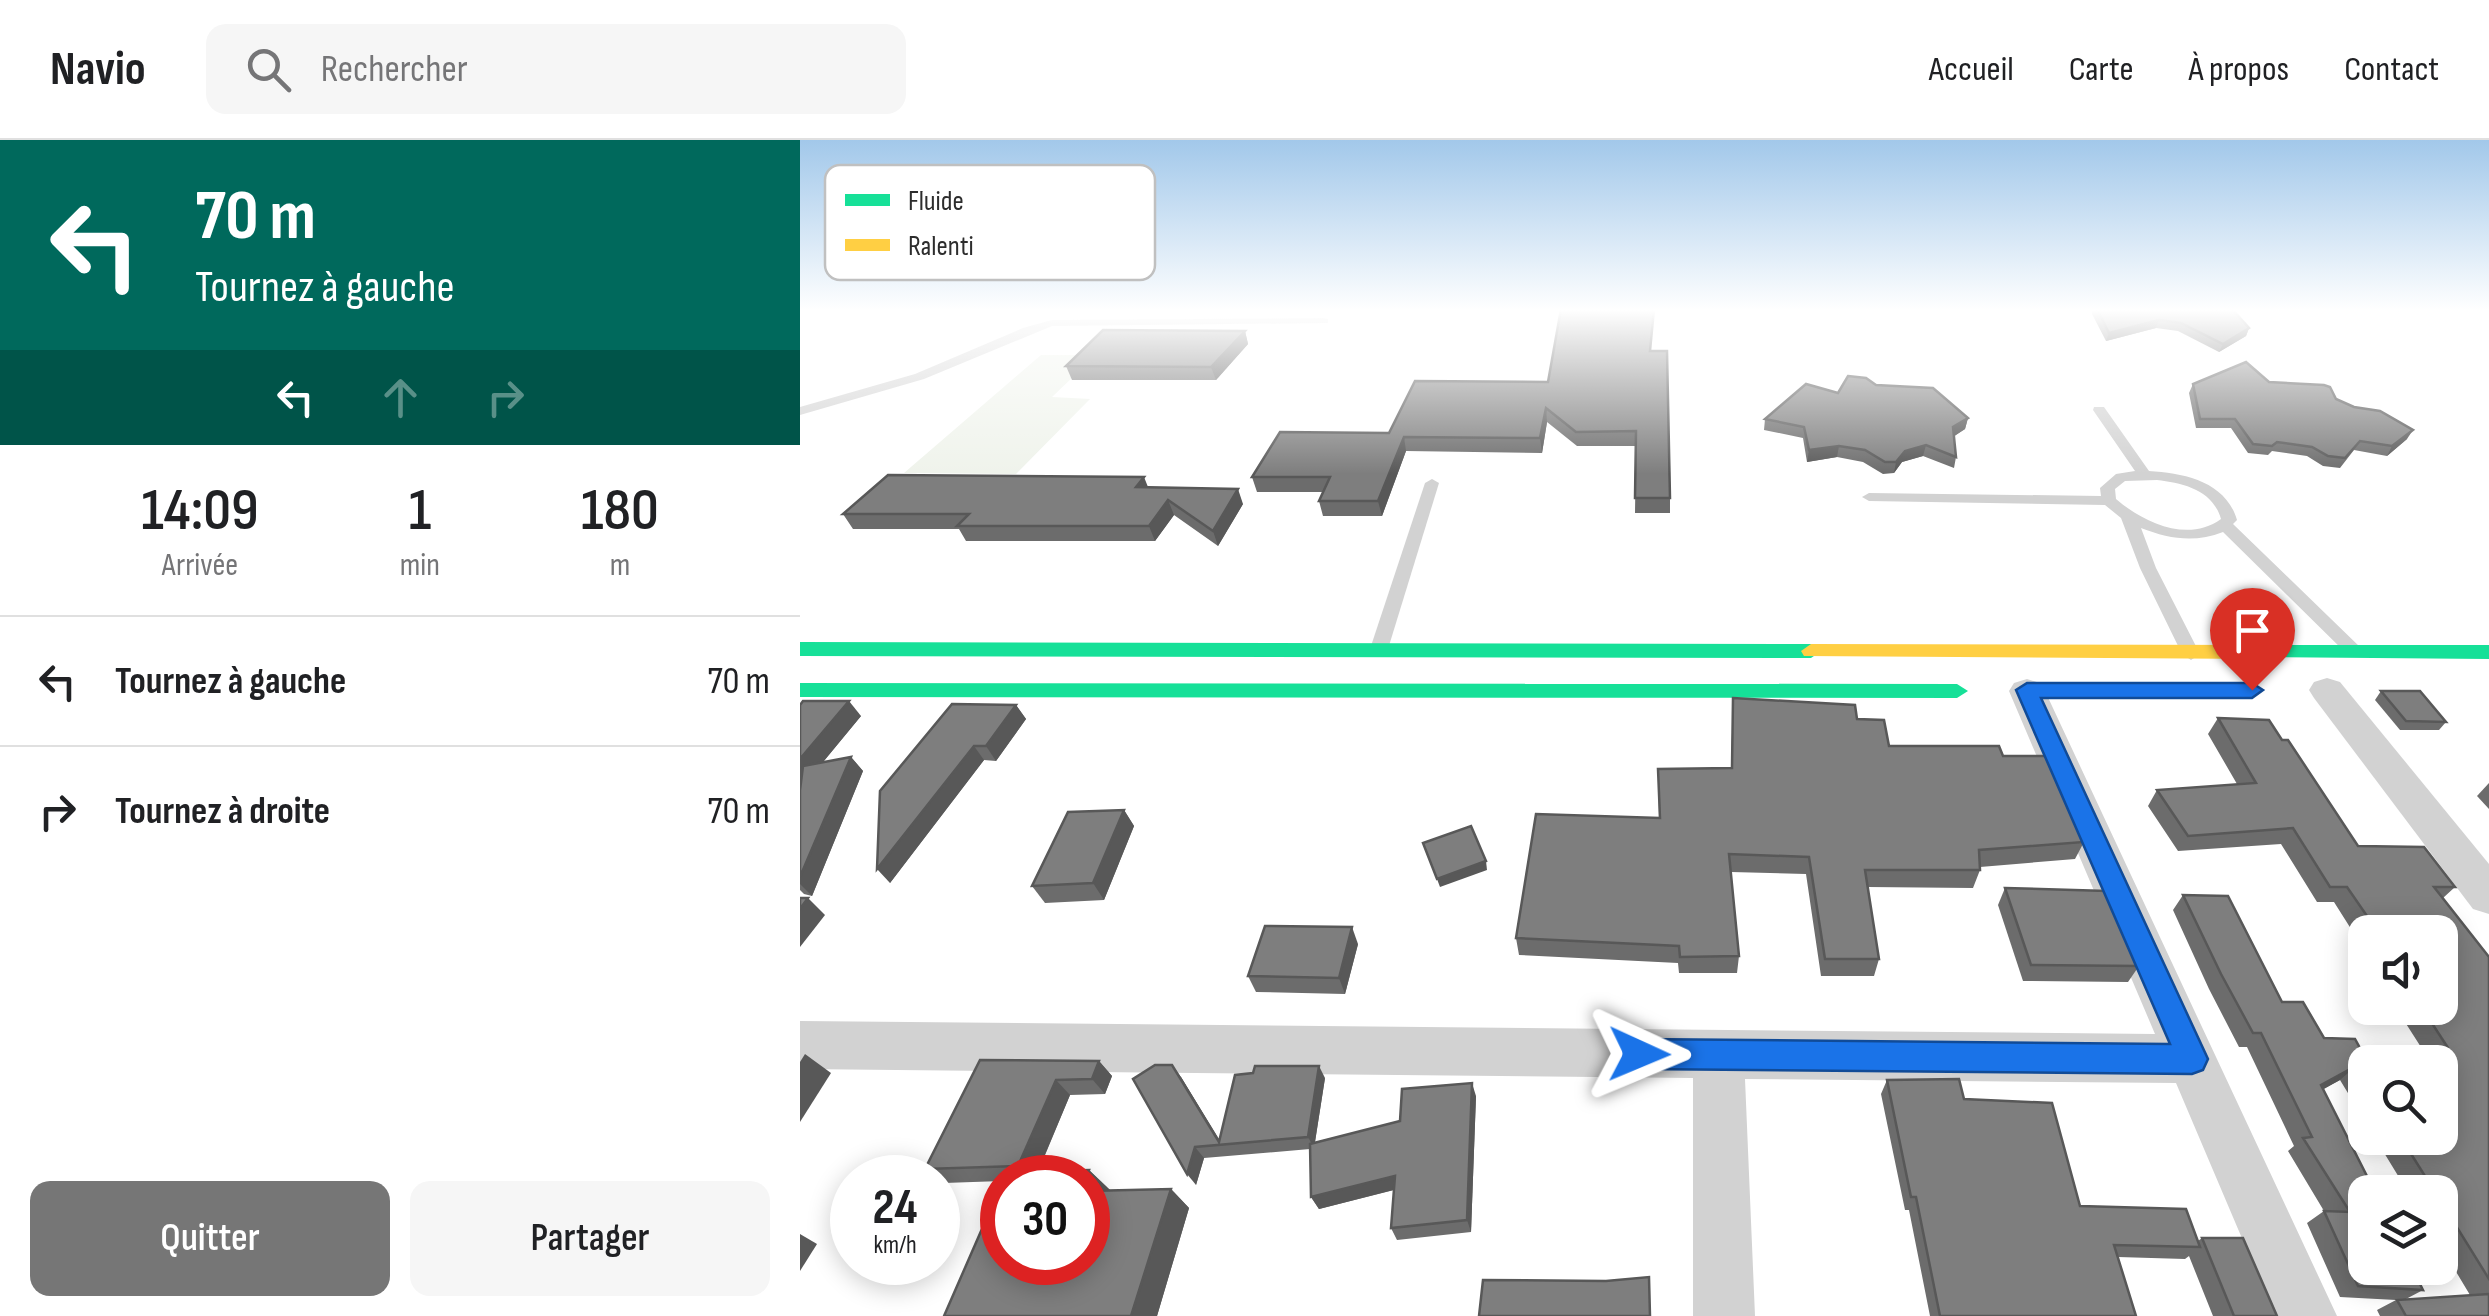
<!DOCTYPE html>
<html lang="fr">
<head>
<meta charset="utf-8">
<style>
  body { margin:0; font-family:"Sofia Sans Condensed",sans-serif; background:#f6f6f6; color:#202124; height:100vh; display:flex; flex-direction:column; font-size:38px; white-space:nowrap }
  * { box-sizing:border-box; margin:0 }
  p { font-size:32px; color:#757577 }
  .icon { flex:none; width:55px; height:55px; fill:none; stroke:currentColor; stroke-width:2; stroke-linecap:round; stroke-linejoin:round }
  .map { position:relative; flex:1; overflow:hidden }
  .drawer { display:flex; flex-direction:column; background:#fff; width:800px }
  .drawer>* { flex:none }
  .banner { background:#00695c; color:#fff; overflow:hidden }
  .buttons { position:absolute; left:1548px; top:775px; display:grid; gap:20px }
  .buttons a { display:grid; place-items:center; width:110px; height:110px; border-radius:20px; background:#fff; box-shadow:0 5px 25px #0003; font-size:50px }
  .speed { position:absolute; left:30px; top:1015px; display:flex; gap:20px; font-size:50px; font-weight:700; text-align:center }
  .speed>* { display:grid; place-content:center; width:130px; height:130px; border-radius:50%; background:#fff; box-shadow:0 5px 25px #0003; line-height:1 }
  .speed small { font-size:25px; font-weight:400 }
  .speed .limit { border:15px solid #d22; background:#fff; color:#111 }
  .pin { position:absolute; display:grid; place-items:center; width:85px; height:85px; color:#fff; margin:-102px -42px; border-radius:50% 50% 50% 0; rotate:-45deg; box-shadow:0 0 10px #0007 }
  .pin .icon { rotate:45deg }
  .me { position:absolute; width:110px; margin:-55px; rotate:91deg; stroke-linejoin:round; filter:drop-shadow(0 0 8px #0008) }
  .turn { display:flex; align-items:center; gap:35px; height:210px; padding:0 30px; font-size:45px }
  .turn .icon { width:130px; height:130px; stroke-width:2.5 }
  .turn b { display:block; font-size:70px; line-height:85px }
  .lanes { display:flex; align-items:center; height:95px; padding:0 30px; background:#0003; justify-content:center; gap:50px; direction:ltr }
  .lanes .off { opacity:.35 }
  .eta { display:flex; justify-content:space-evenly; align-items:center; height:170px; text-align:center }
  .eta b { font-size:60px; font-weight:600; line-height:70px }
  .button { display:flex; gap:20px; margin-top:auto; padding:20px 30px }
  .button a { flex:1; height:115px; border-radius:20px; background:#767676; color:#fff; font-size:40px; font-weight:600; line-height:115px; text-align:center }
  .button a+a { background:#f6f6f6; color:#202124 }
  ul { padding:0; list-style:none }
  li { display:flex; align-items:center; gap:30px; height:130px; padding:0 30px; border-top:2px solid #e0e0e0 }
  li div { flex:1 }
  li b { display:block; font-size:38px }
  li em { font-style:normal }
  header { display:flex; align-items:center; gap:60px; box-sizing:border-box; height:140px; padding:0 50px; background:#fff; border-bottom:2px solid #e0e0e0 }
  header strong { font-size:48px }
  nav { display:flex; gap:55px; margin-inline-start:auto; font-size:35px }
  .search { width:700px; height:90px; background:#f6f6f6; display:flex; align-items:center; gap:25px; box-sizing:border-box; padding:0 35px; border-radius:20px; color:#757577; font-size:38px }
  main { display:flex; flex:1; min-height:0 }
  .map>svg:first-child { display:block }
  .green { fill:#eff3eb }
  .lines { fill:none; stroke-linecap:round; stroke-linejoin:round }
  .lane { fill:#d2d2d2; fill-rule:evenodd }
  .street { fill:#d2d2d2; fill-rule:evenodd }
  .fast { fill:#16e098; fill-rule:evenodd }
  .slow { fill:#ffcf43; fill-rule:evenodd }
  .wall { fill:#6c6c6c; fill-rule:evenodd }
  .shaded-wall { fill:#585858 }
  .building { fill:#7e7e7e; stroke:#585858; stroke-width:2.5 }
  .route { fill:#1a73e8; stroke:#114b97; stroke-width:2.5 }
  .key { fill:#fff; stroke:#c0c0c0; stroke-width:2.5 }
  .key-label { font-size:28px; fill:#2d2d2d }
</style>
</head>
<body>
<header>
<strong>Navio</strong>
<div class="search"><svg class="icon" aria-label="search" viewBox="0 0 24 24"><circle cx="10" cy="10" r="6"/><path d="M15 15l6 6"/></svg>Rechercher</div>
<nav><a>Accueil</a><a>Carte</a><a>À propos</a><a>Contact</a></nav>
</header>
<main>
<section class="drawer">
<div class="banner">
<div class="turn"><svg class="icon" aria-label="left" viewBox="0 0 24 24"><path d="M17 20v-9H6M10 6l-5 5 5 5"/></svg><div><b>70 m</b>Tournez à gauche</div></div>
<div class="lanes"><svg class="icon" aria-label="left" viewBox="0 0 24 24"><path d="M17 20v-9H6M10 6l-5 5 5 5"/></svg><svg class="icon off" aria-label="ahead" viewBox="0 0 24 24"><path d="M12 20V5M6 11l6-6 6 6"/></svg><svg class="icon off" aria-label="right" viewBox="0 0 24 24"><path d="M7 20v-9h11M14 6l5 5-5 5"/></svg></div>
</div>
<div class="eta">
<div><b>14:09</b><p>Arrivée</p></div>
<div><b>1</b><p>min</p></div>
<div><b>180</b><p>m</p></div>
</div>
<ul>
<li><svg class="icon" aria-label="left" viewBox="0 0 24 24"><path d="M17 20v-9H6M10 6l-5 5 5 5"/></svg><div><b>Tournez à gauche</b></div><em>70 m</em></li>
<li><svg class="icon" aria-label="right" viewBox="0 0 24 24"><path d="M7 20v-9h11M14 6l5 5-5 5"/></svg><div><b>Tournez à droite</b></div><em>70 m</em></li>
</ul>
<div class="button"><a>Quitter</a><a>Partager</a></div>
</section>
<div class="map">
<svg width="1689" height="1176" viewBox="0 0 1689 1176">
  <rect width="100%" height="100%" fill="#fff"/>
  <polygon class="green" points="241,215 296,215 252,257 290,259 216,334 104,333"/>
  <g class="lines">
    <g class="lane">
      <polygon points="524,178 528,179 528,183 252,186 124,239 0,275 0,267 115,234 223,188 252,180"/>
      <path d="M1294,267h10l45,64c36,2 77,11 88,49l-4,4 129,125 3,4 -3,4h-12l-127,-125c-28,11 -54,7 -82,-4l15,40 44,86 -9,6 -9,-6 -42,-86 -19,-50 -16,-13 -236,-4 -7,-4 7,-4 232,3 -1,-8 16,-14 19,-3 -42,-61zM1357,340c26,3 56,10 64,39 -33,24 -77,4 -105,-20l-1,-10 10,-8z"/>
      <polygon points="632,339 639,343 588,509 585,513 573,513 570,509 625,343"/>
    </g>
    <g class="street">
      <polygon points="1527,538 1540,542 1689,724 1689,774 1673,769 1514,558 1509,550 1514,542"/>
      <polygon points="1227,539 1240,543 1245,551 1537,1176 1475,1176 1376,943 945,939 955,1176 893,1176 893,938 0,929 0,881 1355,894 1209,551 1214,543"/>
    </g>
    <g class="fast">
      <polygon points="0,502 1011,504 1021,511 1011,518 0,516"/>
      <polygon points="1462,505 1689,505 1689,519 1455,517 1452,512 1455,507"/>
      <polygon points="0,543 1157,544 1168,551 1157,558 0,557"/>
    </g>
    <polygon class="slow" points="1011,504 1462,505 1472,512 1462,519 1004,516 1001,511"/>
  </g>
  <g class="wall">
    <polygon points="1293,169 1432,169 1449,188 1446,196 1419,212 1378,191 1356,188 1306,201 1292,174"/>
    <polygon points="445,191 448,204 416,240 272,240 266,226"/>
    <polygon points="852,211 870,358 870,373 835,373 836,306 777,306 747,282 742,313 606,311 582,376 523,376 519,361 523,352 457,352 452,337 748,242"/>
    <polygon points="1469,242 1536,259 1607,299 1587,316 1554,310 1540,328 1523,326 1507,316 1472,311 1468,315 1448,313 1431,288 1396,288 1389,253 1393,244"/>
    <polygon points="1076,245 1168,278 1165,289 1154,296 1156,317 1154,328 1123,316 1102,322 1094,333 1083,334 1063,322 1037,317 1007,322 1003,298 964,290 965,279 1038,253"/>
    <polygon points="348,347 443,364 418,406 374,375 355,401 166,401 159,389 53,389 43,374"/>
    <polygon points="1581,551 1646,582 1639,590 1600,590 1575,560"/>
    <polygon points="933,558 1057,579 1089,606 1203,616 1284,702 1275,719 1180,727 1180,730 1173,748 1068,747 1079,819 1074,836 1021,836 1006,734 931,732 939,816 937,833 879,833 878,823 719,815 716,798 859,678 858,629 931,628"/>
    <polygon points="0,565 61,576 23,622 51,617 63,631 12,756 4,754 0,750"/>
    <polygon points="216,565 226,579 196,621 184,620 90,743 80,651"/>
    <path d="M1418,578l64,22 76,106 97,41 -12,11 46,59v359h-109l-3,-6 19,-10 -56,-3 -33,-74 17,-12 -36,-60 6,-5 -47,-99h-8l-30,-58 -36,-79 10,-15 99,107 42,36 42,21 60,-4 -30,-47h44v-76h-75v19l-31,-49h-17l-36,-58 -103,7 -30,-45 9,-16 80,-6 -29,-50zM1565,922l75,76h-65l33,54h32v53l30,50 -64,4 17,-9 -100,-201 17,-9 25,41z"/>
    <polygon points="1689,643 1689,669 1677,656"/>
    <polygon points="324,670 334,686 304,760 245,763 232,746"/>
    <polygon points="1205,748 1339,826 1328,842 1223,841 1198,765"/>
    <polygon points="558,804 545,854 456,852 448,836"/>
    <polygon points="180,920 299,921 312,936 305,954 270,955 238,1032 289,1030 310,1050 371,1049 389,1068 357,1176 144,1176 202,1043 202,1122 288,1122 288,1038 202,1038 202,1041 144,1043 125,1029"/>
    <polygon points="381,937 419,999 525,938 515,1002 600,981 676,956 671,1092 597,1100 591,1088 594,1050 519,1069 511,1057 510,1009 404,1018 396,1045"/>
    <polygon points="1087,940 1164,959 1280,1066 1398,1101 1402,1098 1477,1176 1413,1176 1389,1116 1385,1119 1318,1117 1336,1176 1130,1176 1109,1070 1105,1070 1081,954"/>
  </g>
  <g class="shaded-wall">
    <polygon points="1359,180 1356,188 1306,201 1309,193"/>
    <polygon points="1449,188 1446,196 1419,212 1423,204"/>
    <polygon points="445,191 448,204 416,240 411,227"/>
    <polygon points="746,268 747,282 742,313 740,298"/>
    <polygon points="1168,278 1165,289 1150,299 1153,287"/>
    <polygon points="1613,290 1607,299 1587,316 1592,306"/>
    <polygon points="604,297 606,311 582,376 578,361"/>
    <polygon points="1126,305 1123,316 1102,322 1094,333 1096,322 1105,311"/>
    <polygon points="1039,306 1037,317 1007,322 1009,310"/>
    <polygon points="344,337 350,352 336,347"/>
    <polygon points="438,349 443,364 418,406 413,391"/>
    <polygon points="368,360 374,375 355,401 349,386"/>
    <polygon points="49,561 61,576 0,650 0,619"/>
    <polygon points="216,565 226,579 196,621 186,606"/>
    <polygon points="174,606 184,620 90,743 77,729"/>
    <polygon points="51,617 63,631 12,756 0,744 0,737"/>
    <polygon points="324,670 334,686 304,760 293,743"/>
    <polygon points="686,721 687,730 640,747 637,739"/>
    <polygon points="8,758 25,775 0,807 0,769"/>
    <polygon points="552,787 558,804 545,854 539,838"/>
    <polygon points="5,914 31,933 0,982 0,922"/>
    <polygon points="299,921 312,936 305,954 292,939"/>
    <polygon points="372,925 381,937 422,1005 421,1005"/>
    <polygon points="519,926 525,938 514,1008 508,997"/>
    <polygon points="1556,926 1540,940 1506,959 1521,945"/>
    <polygon points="256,940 270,955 235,1038 232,1038 218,1026"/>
    <polygon points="672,943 676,956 671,1092 667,1080"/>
    <polygon points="395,1007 404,1018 396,1045 387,1034"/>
    <polygon points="289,1030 310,1050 288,1056 286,1038"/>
    <polygon points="595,1036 601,1048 519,1069 511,1057"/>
    <polygon points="371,1049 389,1068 357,1176 331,1176"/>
    <polygon points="0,1094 17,1104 0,1131"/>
  </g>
  <g class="building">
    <polygon points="761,169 854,169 850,211 867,211 870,358 835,358 836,291 776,292 746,268 740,298 604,297 578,361 519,361 530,337 452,337 480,292 589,293 615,241 748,242"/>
    <polygon points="1297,169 1432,169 1449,188 1423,204 1381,183 1359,180 1309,193"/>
    <polygon points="303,190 445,191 411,227 266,226"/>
    <polygon points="1446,222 1469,242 1524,245 1530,247 1536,259 1554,267 1580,271 1613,290 1592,306 1560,301 1545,318 1528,316 1512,307 1477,302 1472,306 1453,304 1435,279 1400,279 1393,244"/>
    <polygon points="1048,236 1066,238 1076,245 1133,248 1168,278 1153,287 1156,317 1126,305 1105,311 1096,322 1085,322 1065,310 1039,306 1009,310 1004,287 965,279 1006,244 1038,253"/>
    <polygon points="88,335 344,337 336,347 438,349 413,391 368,360 349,386 157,386 169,374 43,374"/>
    <polygon points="1581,551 1620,551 1646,582 1606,581"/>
    <polygon points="933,558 1055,565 1057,579 1084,580 1089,606 1199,606 1203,616 1248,616 1284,702 1179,710 1180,730 1065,730 1079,819 1025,819 1009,717 929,714 939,816 880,817 879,806 716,798 736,674 860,678 858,629 932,628"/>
    <polygon points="3,561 49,561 0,619 0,565"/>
    <polygon points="152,564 216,565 186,606 174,606 77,729 80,651"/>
    <polygon points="1418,578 1469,580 1482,600 1488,600 1558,706 1624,707 1655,747 1634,747 1689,817 1689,1139 1640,1060 1640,1052 1635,1052 1601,998 1640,998 1640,922 1565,922 1565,940 1556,926 1521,945 1575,1052 1565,1052 1565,1128 1612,1128 1623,1150 1558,1146 1524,1071 1550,1072 1503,998 1512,997 1461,893 1453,893 1421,834 1383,755 1428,756 1482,862 1503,862 1524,898 1555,899 1566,919 1652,914 1622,868 1640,868 1640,792 1578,792 1547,747 1530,747 1493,688 1388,696 1357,650 1456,643"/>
    <polygon points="51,617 0,737 0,650 3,626"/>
    <polygon points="324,670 293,743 232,746 268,672"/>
    <polygon points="671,686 686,721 637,739 623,703"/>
    <polygon points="1205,748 1307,751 1339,826 1231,825"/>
    <polygon points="0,758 8,758 0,769"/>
    <polygon points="465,786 552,787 539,838 448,836"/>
    <polygon points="180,920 299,921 292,939 256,940 218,1026 125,1029"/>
    <polygon points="355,925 372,925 419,1002 435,935 453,933 455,926 519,926 508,997 395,1007 387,1034 333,939"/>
    <polygon points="1159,939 1164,959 1252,963 1280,1066 1386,1069 1400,1107 1314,1105 1336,1176 1140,1176 1116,1057 1111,1057 1087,940"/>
    <polygon points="672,943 667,1080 591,1088 595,1036 511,1057 510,1004 600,981 602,949"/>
    <polygon points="289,1030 286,1038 205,1038 207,1032"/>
    <polygon points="202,1043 202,1122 288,1122 288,1051 371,1049 331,1176 144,1176"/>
    <polygon points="1402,1098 1443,1098 1477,1176 1434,1176"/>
    <polygon points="849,1137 850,1176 679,1176 683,1140 806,1141"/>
    <polygon points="1689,1154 1689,1176 1606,1176 1597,1160"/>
  </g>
  <linearGradient id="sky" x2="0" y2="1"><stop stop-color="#a2c8ea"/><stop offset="0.51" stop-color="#fff"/><stop offset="1" stop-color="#fff" stop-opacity="0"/></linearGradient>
  <rect width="1689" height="334" fill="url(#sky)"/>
  <polygon class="route" points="1227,543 1452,543 1463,550 1452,558 1241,558 1408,919 1403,930 1392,934 839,929 828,924 824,914 828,904 839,899 1370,904 1216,550"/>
  <rect x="25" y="25" width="330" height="115" rx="15" class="key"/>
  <rect x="45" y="54" width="45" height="12" fill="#16e098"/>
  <rect x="45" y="99" width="45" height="12" fill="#ffcf43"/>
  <g class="key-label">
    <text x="108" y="70">Fluide</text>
    <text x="108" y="115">Ralenti</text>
  </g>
</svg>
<div class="buttons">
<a><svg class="icon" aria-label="sound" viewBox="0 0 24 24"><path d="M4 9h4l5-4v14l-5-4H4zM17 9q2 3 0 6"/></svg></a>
<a><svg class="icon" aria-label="search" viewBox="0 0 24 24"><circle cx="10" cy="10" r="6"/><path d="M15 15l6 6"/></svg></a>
<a><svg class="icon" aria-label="layers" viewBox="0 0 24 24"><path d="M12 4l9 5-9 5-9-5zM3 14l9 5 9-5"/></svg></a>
</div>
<div class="speed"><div>24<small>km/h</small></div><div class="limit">30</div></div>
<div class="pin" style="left:1452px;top:550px;background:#d93025"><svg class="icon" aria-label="arrive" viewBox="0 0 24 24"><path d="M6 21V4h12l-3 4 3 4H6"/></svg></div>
<svg class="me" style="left:839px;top:914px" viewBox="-20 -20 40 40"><path d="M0-17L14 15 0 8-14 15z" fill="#1a73e8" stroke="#fff" stroke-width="4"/></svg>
</div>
</main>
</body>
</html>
